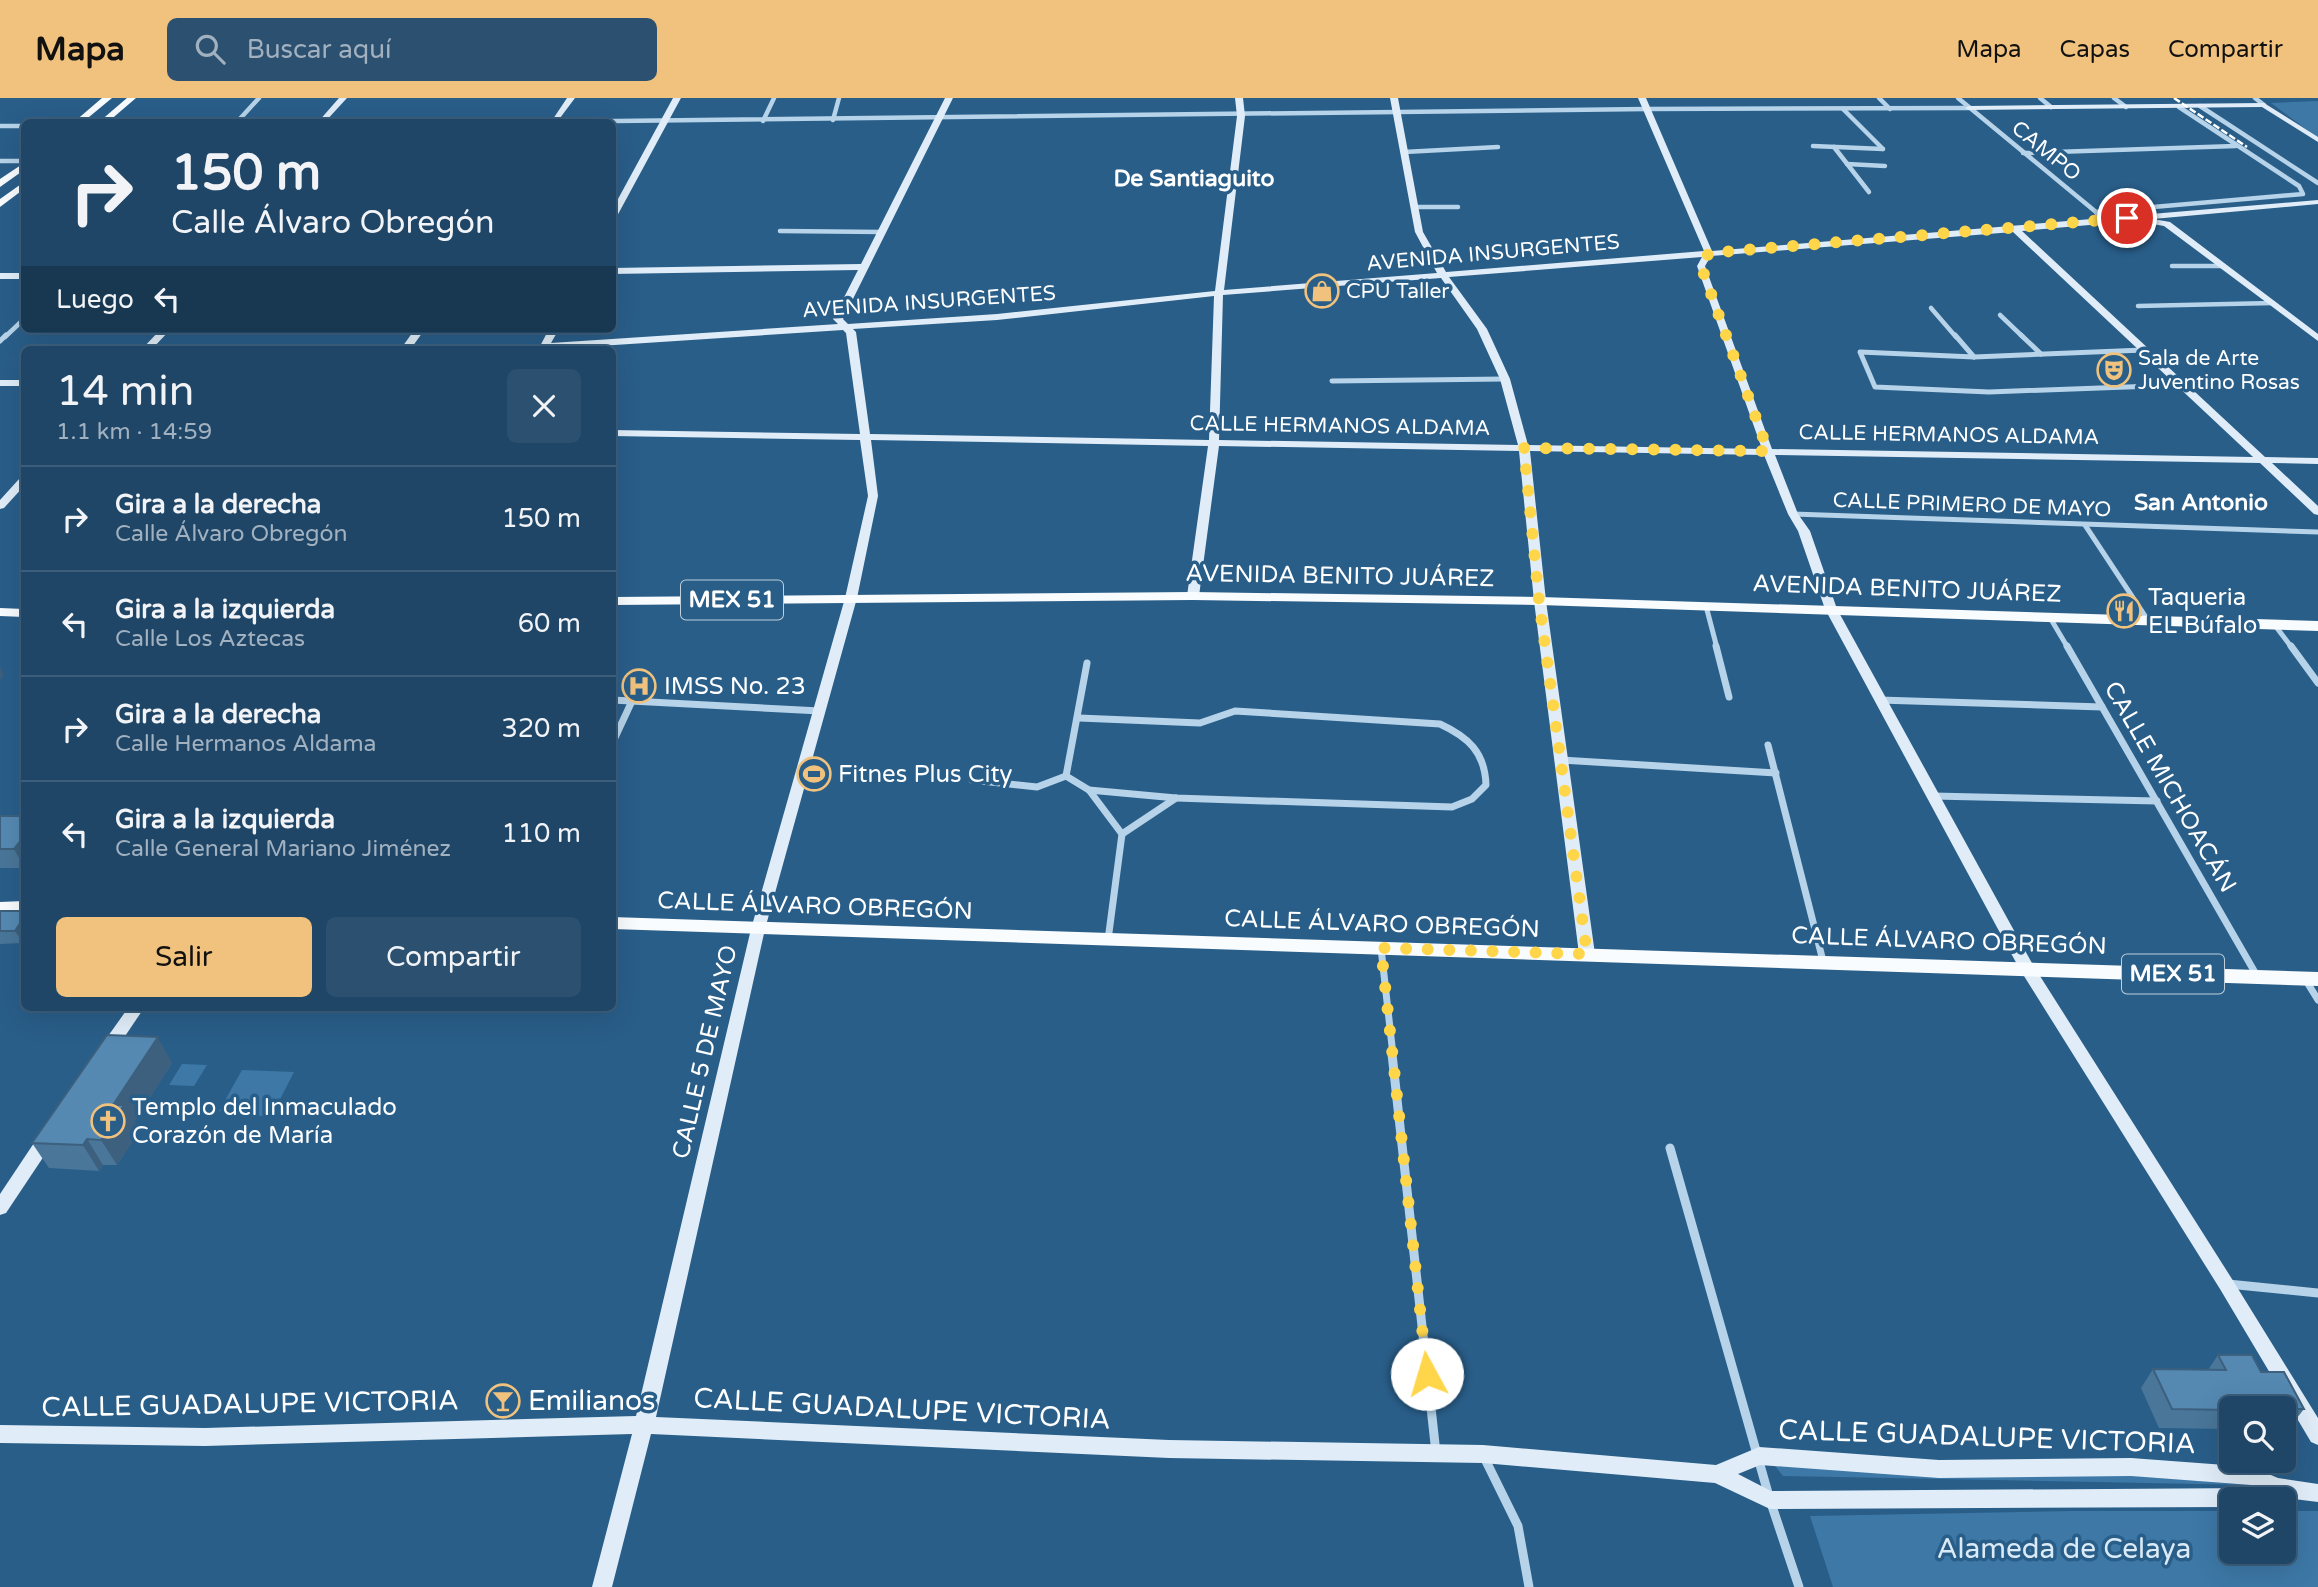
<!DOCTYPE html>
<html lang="es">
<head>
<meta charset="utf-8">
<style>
  body { margin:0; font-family:"Varela Round",sans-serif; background:#2c5070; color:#f1f3f6; height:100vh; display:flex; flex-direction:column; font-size:26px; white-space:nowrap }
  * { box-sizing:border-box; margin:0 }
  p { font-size:23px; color:#a1b1c0 }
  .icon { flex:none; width:38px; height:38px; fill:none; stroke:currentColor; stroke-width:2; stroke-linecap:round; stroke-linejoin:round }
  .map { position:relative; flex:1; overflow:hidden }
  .sheet { position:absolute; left:21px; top:248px; width:595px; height:665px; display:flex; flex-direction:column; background:#1f4667; border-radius:10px; box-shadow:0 7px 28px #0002,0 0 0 2px #3c5e7b }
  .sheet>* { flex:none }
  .guide { position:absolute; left:21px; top:21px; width:595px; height:214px; border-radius:10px; box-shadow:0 7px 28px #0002,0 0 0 2px #3c5e7b; background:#1f4667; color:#f1f3f6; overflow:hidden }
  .controls { position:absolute; left:2219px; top:1298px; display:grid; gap:14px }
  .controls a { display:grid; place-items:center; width:77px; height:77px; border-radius:10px; background:#1f4667; box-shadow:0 7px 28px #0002,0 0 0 2px #3c5e7b; font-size:35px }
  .pin { position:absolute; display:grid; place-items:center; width:60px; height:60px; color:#fff; margin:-30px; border:4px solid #fff; border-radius:50%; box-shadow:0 2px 7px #0007 }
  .me { position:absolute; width:77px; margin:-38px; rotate:354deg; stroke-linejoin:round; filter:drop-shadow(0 0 5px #0008) }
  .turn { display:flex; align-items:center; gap:24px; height:147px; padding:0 35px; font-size:32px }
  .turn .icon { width:91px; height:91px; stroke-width:2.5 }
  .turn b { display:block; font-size:49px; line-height:60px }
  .then { display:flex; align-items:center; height:66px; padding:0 35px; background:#0003; gap:14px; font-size:26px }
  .round { display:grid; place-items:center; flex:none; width:74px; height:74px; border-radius:10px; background:#2c5070 }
  .overview { display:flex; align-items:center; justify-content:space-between; height:119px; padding:0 35px }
  h1 { font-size:42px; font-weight:600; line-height:52px }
  .action { display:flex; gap:14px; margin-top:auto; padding:14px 35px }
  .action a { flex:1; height:80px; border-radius:10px; background:#f0c27d; color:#111; font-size:28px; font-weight:600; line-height:80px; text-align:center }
  .action a+a { background:#2c5070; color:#f1f3f6 }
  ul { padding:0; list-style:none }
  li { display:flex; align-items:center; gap:21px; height:105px; padding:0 35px; border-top:2px solid #3c5e7b }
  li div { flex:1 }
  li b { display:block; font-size:26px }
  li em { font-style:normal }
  header { display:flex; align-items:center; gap:42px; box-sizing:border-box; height:98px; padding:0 35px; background:#f0c27d; color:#111 }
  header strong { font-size:33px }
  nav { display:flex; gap:38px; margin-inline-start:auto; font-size:24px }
  .search { width:490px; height:63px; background:#2c5070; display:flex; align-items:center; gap:18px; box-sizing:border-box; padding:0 24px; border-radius:10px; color:#a1b1c0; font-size:26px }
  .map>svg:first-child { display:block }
  .green { fill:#3d78a6 }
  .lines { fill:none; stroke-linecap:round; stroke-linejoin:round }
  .street-far3 { stroke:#b6d3e9; stroke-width:4.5 }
  .street-far2 { stroke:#b6d3e9; stroke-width:5 }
  .street-far1 { stroke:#b6d3e9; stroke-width:7 }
  .street { stroke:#b6d3e9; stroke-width:9 }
  .secondary { fill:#e0edf8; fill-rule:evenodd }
  .primary { fill:#f9fcfe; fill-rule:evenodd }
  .rail { stroke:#fff; stroke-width:2.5; stroke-dasharray:7 2.5; stroke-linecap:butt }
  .wall { fill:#497699 }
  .shaded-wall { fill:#3c607d }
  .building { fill:#5589b2; stroke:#3c607d; stroke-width:2 }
  .route { stroke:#ffd54a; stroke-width:12; stroke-dasharray:0 21.6 }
  .labels { text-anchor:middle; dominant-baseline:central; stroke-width:7; stroke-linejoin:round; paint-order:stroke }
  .far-street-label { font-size:21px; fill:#fff; stroke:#295e89 }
  .far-poi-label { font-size:21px; fill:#fff; stroke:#295e89; text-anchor:start }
  .far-quarter-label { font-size:23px; font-weight:bold; fill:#fff; stroke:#295e89 }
  .shield { fill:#295e89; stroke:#bfcfdc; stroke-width:2 }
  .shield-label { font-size:23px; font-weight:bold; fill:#fff }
  .street-label { font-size:24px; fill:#fff; stroke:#295e89 }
  .poi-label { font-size:24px; fill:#fff; stroke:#295e89; text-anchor:start }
  .near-poi-label { font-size:28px; fill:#fff; stroke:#295e89; text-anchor:start }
  .near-street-label { font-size:28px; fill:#fff; stroke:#295e89 }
  .near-park-label { font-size:28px; fill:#daebf7; stroke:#295e89 }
</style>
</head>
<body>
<header>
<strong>Mapa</strong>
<div class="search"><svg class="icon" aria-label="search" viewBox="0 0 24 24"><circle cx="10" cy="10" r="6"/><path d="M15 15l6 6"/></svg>Buscar aquí</div>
<nav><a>Mapa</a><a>Capas</a><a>Compartir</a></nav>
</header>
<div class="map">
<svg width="2318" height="1489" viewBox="0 0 2318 1489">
  <rect width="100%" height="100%" fill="#295e89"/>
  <g class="green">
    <polygon points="2318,3 2318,40 2271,5"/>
    <polygon points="182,966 207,967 194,988 169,987"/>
    <polygon points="242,972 294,974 271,1019 219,1013"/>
    <polygon points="1775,1368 2072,1373 2249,1387 1783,1378"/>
    <polygon points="2073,1413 2231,1413 2231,1454 2284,1454 2284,1413 2318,1413 2318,1489 1833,1489 1810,1418"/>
  </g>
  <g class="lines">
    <g class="street-far3">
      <polyline points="1879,0 1890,11"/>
      <polyline points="1958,0 2096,114 2101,123"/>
      <polyline points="2040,0 2051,9"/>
      <polyline points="2114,0 2126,9"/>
      <polyline points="2255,0 2264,7"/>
      <polyline points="2200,8 2318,85"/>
      <polyline points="1843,11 1883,51"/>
      <polyline points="833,22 839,0"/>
      <polyline points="763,23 774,0"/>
      <polyline points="237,24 259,0"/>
      <polyline points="531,24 1647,11 1969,10"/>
      <polyline points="0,28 24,28"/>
      <polyline points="1813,48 1883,51"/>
      <polyline points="1834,49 1869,94"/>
      <polyline points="1404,54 1498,49"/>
      <polyline points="2023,55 2236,48"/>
      <polyline points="0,63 24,63"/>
      <polyline points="1847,66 1885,68"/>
      <polyline points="1414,109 1458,109"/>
      <polyline points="2096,114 2303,96 2299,88 2179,9"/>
      <polyline points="780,133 882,134"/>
      <polyline points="2172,168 2223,168"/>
      <polyline points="2138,208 2273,205"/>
      <polyline points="1931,210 1956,239"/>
      <polyline points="2000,217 2023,239"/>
      <polyline points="5,239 24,221"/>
    </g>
    <g class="street-far2">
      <polyline points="1955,237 1974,259"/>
      <polyline points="2021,237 2041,256"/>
      <polyline points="0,243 6,237"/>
      <polyline points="2144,252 1974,259 1860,254 1875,289 1989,294 2181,287"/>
      <polyline points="1332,283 1505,281"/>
      <polyline points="1793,416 2318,434"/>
      <polyline points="2085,427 2147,521"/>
      <polyline points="1706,508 1717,550"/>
      <polyline points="2049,518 2068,550"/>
      <polyline points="2274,526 2292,550"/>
    </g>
    <g class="street-far1">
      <polyline points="1716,548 1729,599"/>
      <polyline points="2067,548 2257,878"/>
      <polyline points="2291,548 2318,585"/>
      <polyline points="612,602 820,613"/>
      <polyline points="1879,602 2102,609"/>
      <polyline points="612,646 632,603"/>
      <polyline points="1768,647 1823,863"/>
      <polyline points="1561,662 1776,675"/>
      <polyline points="1066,678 1087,565"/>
      <path d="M972,682l65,7 29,-11 23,14 87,8 276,9 20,-8 14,-14c-1,-33 -18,-48 -46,-61l-205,-13 -35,12 -121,-5"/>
      <polyline points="1089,692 1122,736 1108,842"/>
      <polyline points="1933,698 2157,703"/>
      <polyline points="1122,736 1176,700"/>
      <polyline points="1381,850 1393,957"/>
      <polyline points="2305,881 2318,902"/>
    </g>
    <g class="street">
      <polyline points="1392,956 1436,1355"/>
      <polyline points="1670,1050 1770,1402 1799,1489"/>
      <polyline points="2228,1186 2318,1195"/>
      <polyline points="1484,1359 1518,1428 1529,1489"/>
    </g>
    <g class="secondary">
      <polygon points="339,0 347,0 325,24 318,24"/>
      <polygon points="567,0 575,0 557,24 551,24"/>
      <polygon points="673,0 681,0 616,120 612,122 612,112"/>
      <path d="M945,0h8l-110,221 5,5 149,-10 218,-23 22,-175 -2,-18h8l2,18 -21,174 213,-17 -22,-41 -25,-134h8l25,134 23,40 258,-21 -66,-153h8l66,153 606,-51v4l-165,15 17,3 148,112v7l-154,-115 -17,-3v-3l-125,11 243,226 53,1v6l-46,-1 46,43v9l-4,-1 -54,-51 -485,-8 23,59 12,17 27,78 196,356 199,314 86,139v27l-7,-3 -91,-153 -201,-321 -194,-359 -27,-78 -10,-17 -24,-59 -234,-4 16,150 49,353 -3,4h-10l-3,-4 -45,-353 -15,-150 -300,-5 -20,150 -6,4 -6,-4 21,-150 -337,-6 7,56 -21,102 -92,331 -109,488 513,23 314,5 233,20 43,-18 180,13 192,-2 121,9 26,11 40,6v18l-39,-5 -4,3h-44v7l-461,2 -55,-26 -232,-20 -314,-5 -518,-24 -39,153h-20l40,-153 -427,12 -205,-3v-18l205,3 431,-12 115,-487 94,-331 23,-102 -8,-56 -248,-4v-6l248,4 -14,-101 -3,-3 -305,20 11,-21h10l-8,14 287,-19 -5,-5 25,-49 -246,4v-6l249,-4zM2013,134l240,225 -481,-8 -67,-183 6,-10zM1702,159l-5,9 65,183 -234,-4 -18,-66 -23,-50 -38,-52zM1441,180l36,51 23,50 18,66 -299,-5 4,-145zM1214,198l-5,144 -339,-6 -14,-102 -3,-3 144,-9zM1760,1367l179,13 192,-2 120,9 5,3 -485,3 -33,-17z"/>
      <polygon points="2264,5 2318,39 2318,44 2262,9 1969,12 1965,10 1969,8"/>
      <rect x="0" y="175" width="24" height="6"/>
      <polygon points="161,231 171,231 151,252 141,252"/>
      <polygon points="415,231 425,231 410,252 400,252"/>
      <rect x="0" y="282" width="24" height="6"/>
      <polygon points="24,379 24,388 4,410 0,411 0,402 20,380"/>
      <polygon points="128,910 144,910 113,956 101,956 99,952 101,948"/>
      <polygon points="48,1031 54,1033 56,1038 54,1043 6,1115 0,1117 0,1096 42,1033"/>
    </g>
    <g class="primary">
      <polygon points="102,0 112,0 83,24 74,24"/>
      <polygon points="127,0 136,0 108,24 99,24"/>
      <polygon points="24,65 24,72 0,89 0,81"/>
      <polygon points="24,84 24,91 0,109 0,101"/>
      <polygon points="1193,494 1540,499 2318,523 2318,533 1540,507 1193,502 612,507 612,499"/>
      <polygon points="0,510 24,511 24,519 0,518"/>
      <polygon points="24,803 24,815 0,816 0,804"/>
      <polygon points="612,819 2318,874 2318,888 612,831"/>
    </g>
    <polyline class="rail" points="2174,0 2247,49"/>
  </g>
  <g class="wall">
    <rect x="0" y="718" width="24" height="52"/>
    <polygon points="0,813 24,813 23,845 0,846"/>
    <polygon points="172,965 134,1024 139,1033 117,1067 103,1067 99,1073 49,1070 32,1045"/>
    <polygon points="2218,1257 2261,1274 2304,1311 2289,1330 2284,1330 2284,1311 2231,1311 2231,1331 2159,1330 2141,1290 2153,1271 2208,1272"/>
  </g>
  <g class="shaded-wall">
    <polygon points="0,569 4,577 0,582"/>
    <polygon points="24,738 24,769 14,751"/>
    <polygon points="24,819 24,843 23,845 15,833"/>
    <polygon points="158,939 172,965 134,1024 139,1033 117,1067 101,1042 113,1007"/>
    <polygon points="87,1041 103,1067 99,1073 83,1047"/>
  </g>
  <g class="building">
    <polygon points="0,718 24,718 24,738 14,751 0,751"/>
    <polygon points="0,813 24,813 24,819 15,833 0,833"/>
    <polygon points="107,937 158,939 113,1007 124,1007 101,1042 87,1041 83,1047 32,1045"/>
    <polygon points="2218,1257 2252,1257 2261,1274 2284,1274 2304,1311 2231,1311 2231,1312 2172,1311 2153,1271 2226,1272"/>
  </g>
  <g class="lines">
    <polyline class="route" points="1427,1276 1381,850 1587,856 1539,503 1524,350 1768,353 1701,168 1709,155 2127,120"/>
  </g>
  <defs>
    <symbol id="shop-ring" viewBox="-11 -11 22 22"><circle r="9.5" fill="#295e89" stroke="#f0c27d" stroke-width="1.5"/><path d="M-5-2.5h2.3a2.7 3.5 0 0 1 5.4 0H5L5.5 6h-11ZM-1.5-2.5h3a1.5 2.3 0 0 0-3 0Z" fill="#f0c27d"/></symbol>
    <symbol id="theatre-ring" viewBox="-11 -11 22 22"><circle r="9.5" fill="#295e89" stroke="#f0c27d" stroke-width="1.5"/><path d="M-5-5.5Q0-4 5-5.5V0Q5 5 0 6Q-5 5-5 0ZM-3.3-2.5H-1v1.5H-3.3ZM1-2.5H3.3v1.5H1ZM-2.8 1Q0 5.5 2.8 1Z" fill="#f0c27d"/></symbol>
    <symbol id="restaurant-ring" viewBox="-11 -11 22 22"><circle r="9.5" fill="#295e89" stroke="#f0c27d" stroke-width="1.5"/><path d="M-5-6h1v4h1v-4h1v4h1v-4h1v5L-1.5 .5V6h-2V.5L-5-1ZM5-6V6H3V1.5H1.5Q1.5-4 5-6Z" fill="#f0c27d"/></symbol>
    <symbol id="hospital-ring" viewBox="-11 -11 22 22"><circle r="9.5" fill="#295e89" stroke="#f0c27d" stroke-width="1.5"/><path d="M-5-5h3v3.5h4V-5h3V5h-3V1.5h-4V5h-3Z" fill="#f0c27d"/></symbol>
    <symbol id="stadium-ring" viewBox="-11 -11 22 22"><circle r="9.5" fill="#295e89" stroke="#f0c27d" stroke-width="1.5"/><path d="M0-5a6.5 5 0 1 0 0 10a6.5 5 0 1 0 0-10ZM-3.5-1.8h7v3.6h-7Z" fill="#f0c27d"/></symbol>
    <symbol id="church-ring" viewBox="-11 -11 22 22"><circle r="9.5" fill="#295e89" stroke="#f0c27d" stroke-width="1.5"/><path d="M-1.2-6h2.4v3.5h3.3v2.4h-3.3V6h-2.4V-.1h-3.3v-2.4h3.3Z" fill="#f0c27d"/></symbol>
    <symbol id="bar-ring" viewBox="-11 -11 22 22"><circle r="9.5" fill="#295e89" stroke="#f0c27d" stroke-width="1.5"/><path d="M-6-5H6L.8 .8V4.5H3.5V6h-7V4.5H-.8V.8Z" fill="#f0c27d"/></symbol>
  </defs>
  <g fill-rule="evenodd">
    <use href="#shop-ring" x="1303" y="174" width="38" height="38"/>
    <use href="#theatre-ring" x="2095" y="253" width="38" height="38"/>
    <use href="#restaurant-ring" x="2105" y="494" width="38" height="38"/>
    <use href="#hospital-ring" x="620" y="569" width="38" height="38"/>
    <use href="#stadium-ring" x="795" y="657" width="38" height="38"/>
    <use href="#church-ring" x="89" y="1004" width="38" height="38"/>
    <use href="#bar-ring" x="484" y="1284" width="38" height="38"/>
  </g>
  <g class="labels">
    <g class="far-street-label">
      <text transform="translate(2046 53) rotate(39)">CAMPO</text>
      <text transform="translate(1493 155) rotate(-5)">AVENIDA INSURGENTES</text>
      <text transform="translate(929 204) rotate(-4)">AVENIDA INSURGENTES</text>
      <text transform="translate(1340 328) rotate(1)">CALLE HERMANOS ALDAMA</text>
      <text transform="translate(1949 337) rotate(1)">CALLE HERMANOS ALDAMA</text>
      <text transform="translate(1972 407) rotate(2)">CALLE PRIMERO DE MAYO</text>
    </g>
    <g class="far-poi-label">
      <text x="1346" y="193">CPU Taller</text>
      <text x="2138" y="260">Sala de Arte<tspan x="2138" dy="24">Juventino Rosas</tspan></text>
    </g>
    <g class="far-quarter-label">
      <text x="1194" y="81">De Santiaguito</text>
      <text x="2201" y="405">San Antonio</text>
    </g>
    <g class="shield">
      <rect x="681" y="482.5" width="102" height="39" rx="5"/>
      <rect x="2122" y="856.5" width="102" height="39" rx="5"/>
    </g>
    <g class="shield-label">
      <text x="732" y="502">MEX 51</text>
      <text x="2173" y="876">MEX 51</text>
    </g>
    <g class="street-label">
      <text transform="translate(1340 478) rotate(1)">AVENIDA BENITO JUÁREZ</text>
      <text transform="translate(1907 491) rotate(2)">AVENIDA BENITO JUÁREZ</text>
      <text transform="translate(2170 689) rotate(60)">CALLE MICHOACÁN</text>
      <text transform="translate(815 808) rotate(2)">CALLE ÁLVARO OBREGÓN</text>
      <text transform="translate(1382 826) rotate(2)">CALLE ÁLVARO OBREGÓN</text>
      <text transform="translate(1949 843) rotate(2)">CALLE ÁLVARO OBREGÓN</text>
      <text transform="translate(705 954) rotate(-77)">CALLE 5 DE MAYO</text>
    </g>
    <g class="poi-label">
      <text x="2148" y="499">Taqueria<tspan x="2148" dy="28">EL Búfalo</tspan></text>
      <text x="664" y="588">IMSS No. 23</text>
      <text x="838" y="676">Fitnes Plus City</text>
      <text x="132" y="1009">Templo del Inmaculado<tspan x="132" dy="28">Corazón de María</tspan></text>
    </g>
    <g class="near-poi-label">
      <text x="528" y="1303">Emilianos</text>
    </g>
    <g class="near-street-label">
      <text transform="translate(250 1306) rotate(-1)">CALLE GUADALUPE VICTORIA</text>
      <text transform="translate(902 1311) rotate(3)">CALLE GUADALUPE VICTORIA</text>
      <text transform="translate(1987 1339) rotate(2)">CALLE GUADALUPE VICTORIA</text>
    </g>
    <g class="near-park-label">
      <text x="2064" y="1451">Alameda de Celaya</text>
    </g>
  </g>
</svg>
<div class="controls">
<a><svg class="icon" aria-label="search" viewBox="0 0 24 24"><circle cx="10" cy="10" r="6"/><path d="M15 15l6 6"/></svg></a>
<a><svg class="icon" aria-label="layers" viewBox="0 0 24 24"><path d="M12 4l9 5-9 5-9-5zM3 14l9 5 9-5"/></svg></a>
</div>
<div class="pin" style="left:2127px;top:120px;background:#d93025"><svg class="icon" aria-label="arrive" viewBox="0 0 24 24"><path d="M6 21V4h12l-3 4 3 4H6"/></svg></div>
<svg class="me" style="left:1427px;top:1276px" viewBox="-20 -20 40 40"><circle r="19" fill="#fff"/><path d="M0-13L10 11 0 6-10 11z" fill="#ffd54a"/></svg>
<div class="guide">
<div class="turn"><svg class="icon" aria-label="right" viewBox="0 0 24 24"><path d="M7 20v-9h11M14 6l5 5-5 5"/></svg><div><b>150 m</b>Calle Álvaro Obregón</div></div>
<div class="then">Luego<svg class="icon" aria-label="left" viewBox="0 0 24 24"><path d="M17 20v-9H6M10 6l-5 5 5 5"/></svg></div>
</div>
<section class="sheet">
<div class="overview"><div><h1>14 min</h1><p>1.1 km · 14:59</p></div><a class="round"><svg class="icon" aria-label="close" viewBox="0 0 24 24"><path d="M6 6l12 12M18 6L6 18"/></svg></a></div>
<ul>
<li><svg class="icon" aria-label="right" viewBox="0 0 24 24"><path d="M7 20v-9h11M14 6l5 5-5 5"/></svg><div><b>Gira a la derecha</b><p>Calle Álvaro Obregón</p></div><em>150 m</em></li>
<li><svg class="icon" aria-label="left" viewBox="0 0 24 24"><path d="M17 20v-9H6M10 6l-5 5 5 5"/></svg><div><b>Gira a la izquierda</b><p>Calle Los Aztecas</p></div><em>60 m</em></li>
<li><svg class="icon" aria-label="right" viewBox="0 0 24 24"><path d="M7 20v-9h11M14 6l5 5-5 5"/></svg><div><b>Gira a la derecha</b><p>Calle Hermanos Aldama</p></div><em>320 m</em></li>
<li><svg class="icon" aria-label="left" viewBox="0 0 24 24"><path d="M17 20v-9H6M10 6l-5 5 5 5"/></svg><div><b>Gira a la izquierda</b><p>Calle General Mariano Jiménez</p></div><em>110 m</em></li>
</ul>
<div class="action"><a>Salir</a><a>Compartir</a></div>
</section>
</div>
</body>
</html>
